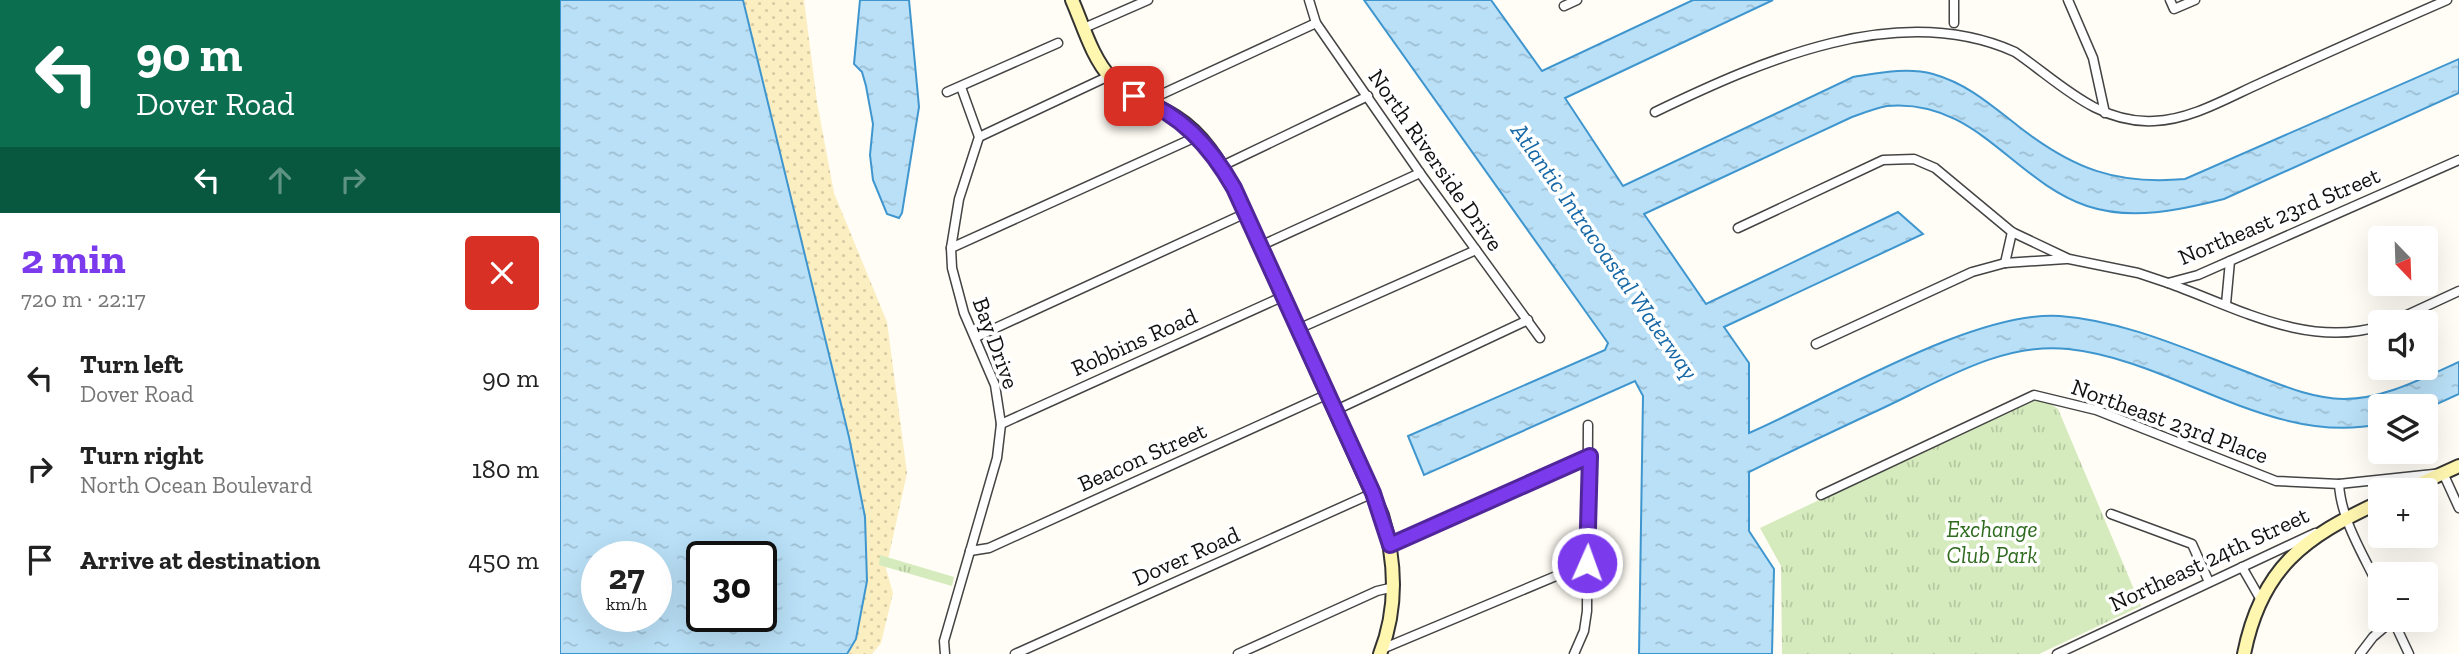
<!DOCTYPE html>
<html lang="en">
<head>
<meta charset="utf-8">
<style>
  body { margin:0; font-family:"Zilla Slab",serif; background:#f6f6f6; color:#222; height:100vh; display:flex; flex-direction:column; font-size:26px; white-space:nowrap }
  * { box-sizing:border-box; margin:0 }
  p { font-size:23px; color:#767676 }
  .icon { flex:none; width:38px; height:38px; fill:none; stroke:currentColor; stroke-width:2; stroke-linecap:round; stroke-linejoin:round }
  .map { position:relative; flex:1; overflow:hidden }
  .drawer { display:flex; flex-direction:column; background:#fff; width:560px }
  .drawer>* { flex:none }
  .guide { background:#0b6e4f; color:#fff; overflow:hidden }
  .needle { width:46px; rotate:157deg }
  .buttons { position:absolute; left:1808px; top:226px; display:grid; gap:14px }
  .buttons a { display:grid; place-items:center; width:70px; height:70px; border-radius:7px; background:#fff; box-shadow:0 7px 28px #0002; font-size:35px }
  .speed { position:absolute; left:21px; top:541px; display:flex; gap:14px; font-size:35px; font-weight:700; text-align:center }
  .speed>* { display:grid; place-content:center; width:91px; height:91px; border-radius:50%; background:#fff; box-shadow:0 7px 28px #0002; line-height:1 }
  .speed small { font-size:18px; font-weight:400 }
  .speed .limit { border:4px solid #111; border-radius:10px; background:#fff; color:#111 }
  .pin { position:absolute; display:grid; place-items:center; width:60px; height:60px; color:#fff; margin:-30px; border-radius:14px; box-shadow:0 4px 10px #0006 }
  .me { position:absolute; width:77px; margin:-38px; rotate:2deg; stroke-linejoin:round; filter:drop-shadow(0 0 5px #0008) }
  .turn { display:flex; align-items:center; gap:24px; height:147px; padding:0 21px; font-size:32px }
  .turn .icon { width:91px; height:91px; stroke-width:2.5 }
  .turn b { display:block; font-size:49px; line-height:60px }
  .lanes { display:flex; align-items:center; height:66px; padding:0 21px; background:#0003; justify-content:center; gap:35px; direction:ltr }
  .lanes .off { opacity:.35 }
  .round { display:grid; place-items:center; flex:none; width:74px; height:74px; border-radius:7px; background:#f6f6f6 }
  .head { display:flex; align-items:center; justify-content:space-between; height:119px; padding:0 21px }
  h1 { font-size:42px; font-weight:700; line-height:52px; color:#7c3aed }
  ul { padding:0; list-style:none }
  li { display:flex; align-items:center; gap:21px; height:91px; padding:0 21px }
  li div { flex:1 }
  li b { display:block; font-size:26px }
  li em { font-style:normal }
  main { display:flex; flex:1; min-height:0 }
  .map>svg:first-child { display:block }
  .sand { fill:url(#sand-dots) }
  .park { fill:url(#park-tufts) }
  .water { fill:url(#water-ripples); stroke:#3f96cf; stroke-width:2; fill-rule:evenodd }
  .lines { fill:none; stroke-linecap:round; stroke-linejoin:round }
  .street-casing { stroke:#444; stroke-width:11 }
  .secondary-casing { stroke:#333; stroke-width:16 }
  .street { stroke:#fff; stroke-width:8 }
  .secondary { stroke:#fff6b0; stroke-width:12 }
  .route-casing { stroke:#51269a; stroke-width:18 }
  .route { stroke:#7c3aed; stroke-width:12 }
  .labels { text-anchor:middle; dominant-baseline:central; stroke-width:7; stroke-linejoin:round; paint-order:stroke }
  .street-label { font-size:23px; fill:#111; stroke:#fff }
  .park-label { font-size:23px; font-style:italic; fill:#2f6b1f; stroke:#fff }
  .water-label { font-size:24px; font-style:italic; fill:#1768a6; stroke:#fff }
</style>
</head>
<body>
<main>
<section class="drawer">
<div class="guide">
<div class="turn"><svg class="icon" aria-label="left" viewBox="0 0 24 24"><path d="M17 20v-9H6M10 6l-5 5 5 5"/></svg><div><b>90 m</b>Dover Road</div></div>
<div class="lanes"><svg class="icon" aria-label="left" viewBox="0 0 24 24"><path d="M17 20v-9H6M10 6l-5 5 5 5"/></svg><svg class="icon off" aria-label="ahead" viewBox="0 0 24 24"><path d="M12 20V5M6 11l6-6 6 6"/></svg><svg class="icon off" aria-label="right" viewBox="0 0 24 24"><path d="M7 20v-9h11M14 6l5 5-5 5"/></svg></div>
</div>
<div class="head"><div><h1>2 min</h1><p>720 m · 22:17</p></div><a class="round" style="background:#d93025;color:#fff"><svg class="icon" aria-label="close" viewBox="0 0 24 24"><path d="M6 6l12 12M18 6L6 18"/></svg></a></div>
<ul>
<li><svg class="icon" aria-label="left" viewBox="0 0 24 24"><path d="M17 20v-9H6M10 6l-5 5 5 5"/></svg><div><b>Turn left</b><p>Dover Road</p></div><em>90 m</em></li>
<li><svg class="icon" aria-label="right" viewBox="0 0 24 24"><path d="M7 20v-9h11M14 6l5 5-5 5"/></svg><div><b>Turn right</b><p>North Ocean Boulevard</p></div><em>180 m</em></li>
<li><svg class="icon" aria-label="arrive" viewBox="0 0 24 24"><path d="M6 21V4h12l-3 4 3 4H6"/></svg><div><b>Arrive at destination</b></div><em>450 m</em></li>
</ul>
</section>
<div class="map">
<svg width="1899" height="654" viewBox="0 0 1899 654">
  <defs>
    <pattern id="sand-dots" width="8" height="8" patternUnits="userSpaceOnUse" patternTransform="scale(1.75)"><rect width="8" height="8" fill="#fbeec1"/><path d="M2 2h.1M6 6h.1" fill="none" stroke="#d6cba5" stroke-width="1.8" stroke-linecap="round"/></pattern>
    <pattern id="park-tufts" width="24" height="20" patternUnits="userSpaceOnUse" patternTransform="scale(1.75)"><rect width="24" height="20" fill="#d5ebbd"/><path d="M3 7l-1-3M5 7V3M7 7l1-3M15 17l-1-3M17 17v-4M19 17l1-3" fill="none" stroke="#b6c8a1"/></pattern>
    <pattern id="water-ripples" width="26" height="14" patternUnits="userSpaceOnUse" patternTransform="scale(1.75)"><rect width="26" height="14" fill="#b9e0f7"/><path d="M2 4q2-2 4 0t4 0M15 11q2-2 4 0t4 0" fill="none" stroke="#9ebfd3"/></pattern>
  </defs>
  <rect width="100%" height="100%" fill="#fffdf5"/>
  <polygon class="sand" points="180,0 244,0 257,102 274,193 327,322 347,473 326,569 333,593 321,643 312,654 287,654 296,639 307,581 305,517 289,437"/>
  <g class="park">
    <polygon points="1479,396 1498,409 1581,606 1479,654 1222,654 1221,566 1200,528"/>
    <polygon points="320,555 394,577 392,586 319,565"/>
  </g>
  <g class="water">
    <path d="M0,0h183l106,437 16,80 2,64 -11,58 -9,15h-287zM37,556h59v60h-59zM142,556h59v60h-59z"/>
    <polygon points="300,0 349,0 359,107 342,213 339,218 327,214 313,180 310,155 313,124 306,86 302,72 294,64"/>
    <path d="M804,0h127l51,71 151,-71h80l-208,98 58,88 230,-109c26,-4 54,-10 80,-3 35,10 58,31 85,52 55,43 98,59 167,53l274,-120v34l-235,106c-44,11 -92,22 -137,7 -74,-25 -111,-108 -200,-100 -11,2 -24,7 -35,11l-208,97 62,90 192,-92 25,22 -199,93 25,36v70c81,-35 225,-123 311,-117 65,5 126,33 187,56 32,12 62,26 97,27 40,0 79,-21 115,-37v32l-33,15v-3h-46v18c-109,23 -206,-64 -312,-75 -66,-7 -127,32 -185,59 -45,21 -90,42 -134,64v59l25,38 -2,85h-133l4,-258 -8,-15 -211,94 -16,-39 197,-86 3,-7z"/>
  </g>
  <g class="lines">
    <defs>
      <g id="street">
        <polyline points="749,0 756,23 860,173 980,338"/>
        <polyline points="1394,0 1394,23"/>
        <polyline points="1508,0 1533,58 1545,113"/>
        <polyline points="1610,0 1614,9 1635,0"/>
        <polyline points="1004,6 1017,0"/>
        <polyline points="524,28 588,0"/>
        <polyline points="387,92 498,43"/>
        <polyline points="587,101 756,23"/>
        <path d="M1095,112c108,-52 244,-112 360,-60 44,30 82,72 139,69 37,-1 75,-24 109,-39 61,-28 122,-55 184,-82"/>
        <polyline points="419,137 549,76"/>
        <polyline points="662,166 808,96"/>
        <polyline points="1178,228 1323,160 1354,159 1375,168 1452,232 1509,259 1578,273 1608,283 1638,275 1899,160"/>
        <polyline points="700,246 860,173"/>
        <polyline points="391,248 638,136"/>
        <polyline points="1445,263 1452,232"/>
        <path d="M1608,283c67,24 140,66 212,43"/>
        <polyline points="1666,304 1670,261"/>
        <polyline points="1832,322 1899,291"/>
        <polyline points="738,329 916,250"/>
        <polyline points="416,337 686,213"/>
        <polyline points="1256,344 1412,272 1445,263 1506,259"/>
        <polyline points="776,410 968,320"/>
        <polyline points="441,424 724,296"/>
        <path d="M1779,484c2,37 26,73 41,106"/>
        <polyline points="1261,495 1474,395 1536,410 1716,481 1779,484 1883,473 1899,508"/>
        <polyline points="1551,514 1632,544 1649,582"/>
        <polyline points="830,545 1030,456"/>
        <polyline points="410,551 429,548 768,394"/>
        <polyline points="1682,567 1701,600"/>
        <polyline points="1833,620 1849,654"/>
        <polyline points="822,649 1027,563"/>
        <polyline points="385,654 384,641 437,458 441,424 435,385 404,313 392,268 391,248 399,199 419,137 401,87"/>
        <polyline points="455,654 813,493"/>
        <polyline points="678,654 817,591 834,587"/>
        <polyline points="1014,654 1024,631 1027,611 1028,425"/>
        <polyline points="1497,654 1755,533"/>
        <polyline points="1800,654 1813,637 1833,620"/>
      </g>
      <g id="secondary">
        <path d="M512,0c11,25 20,58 39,78 18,19 43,25 65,39 27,17 43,44 58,71l148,327c14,46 16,93 -2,139"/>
        <polyline points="1846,490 1899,466"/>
        <path d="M1684,654c17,-86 60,-117 136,-152"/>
      </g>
    </defs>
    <use href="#street" class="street-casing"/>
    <use href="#secondary" class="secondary-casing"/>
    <use href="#street" class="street"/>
    <use href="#secondary" class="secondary"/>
  </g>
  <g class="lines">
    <defs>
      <path id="route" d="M574,96c47,19 75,48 100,92l139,305 17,52 200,-89 -3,107"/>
    </defs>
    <use href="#route" class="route-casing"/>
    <use href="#route" class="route"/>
  </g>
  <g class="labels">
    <g class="street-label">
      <text transform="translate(876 160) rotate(55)">North Riverside Drive</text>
      <text transform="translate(1719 216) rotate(-23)">Northeast 23rd Street</text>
      <text transform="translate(574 342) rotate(-24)">Robbins Road</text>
      <text transform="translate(436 343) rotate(70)">Bay Drive</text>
      <text transform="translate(1610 421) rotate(20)">Northeast 23rd Place</text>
      <text transform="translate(582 457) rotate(-24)">Beacon Street</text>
      <text transform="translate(626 556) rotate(-24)">Dover Road</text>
      <text transform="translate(1649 559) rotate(-25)">Northeast 24th Street</text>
    </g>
    <g class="park-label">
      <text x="1432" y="529">Exchange<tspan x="1432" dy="26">Club Park</tspan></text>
    </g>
    <g class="water-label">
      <text transform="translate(1045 251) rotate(55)">Atlantic Intracoastal Waterway</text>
    </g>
  </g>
</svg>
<div class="buttons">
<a><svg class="needle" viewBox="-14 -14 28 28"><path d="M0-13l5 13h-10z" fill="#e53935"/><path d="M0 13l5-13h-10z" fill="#767676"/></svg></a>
<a><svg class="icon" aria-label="sound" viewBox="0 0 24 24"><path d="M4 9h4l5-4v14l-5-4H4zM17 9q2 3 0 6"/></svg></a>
<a><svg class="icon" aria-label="layers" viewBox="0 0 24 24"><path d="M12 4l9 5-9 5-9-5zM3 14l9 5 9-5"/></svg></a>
<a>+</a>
<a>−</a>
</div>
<div class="speed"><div>27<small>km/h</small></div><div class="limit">30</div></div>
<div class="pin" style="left:574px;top:96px;background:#d93025"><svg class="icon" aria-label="arrive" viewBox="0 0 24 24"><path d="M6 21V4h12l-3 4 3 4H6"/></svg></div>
<svg class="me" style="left:1027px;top:563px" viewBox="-20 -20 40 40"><circle r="17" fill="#7c3aed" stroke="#fff" stroke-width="3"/><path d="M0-11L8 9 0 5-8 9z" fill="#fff"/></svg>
</div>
</main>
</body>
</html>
